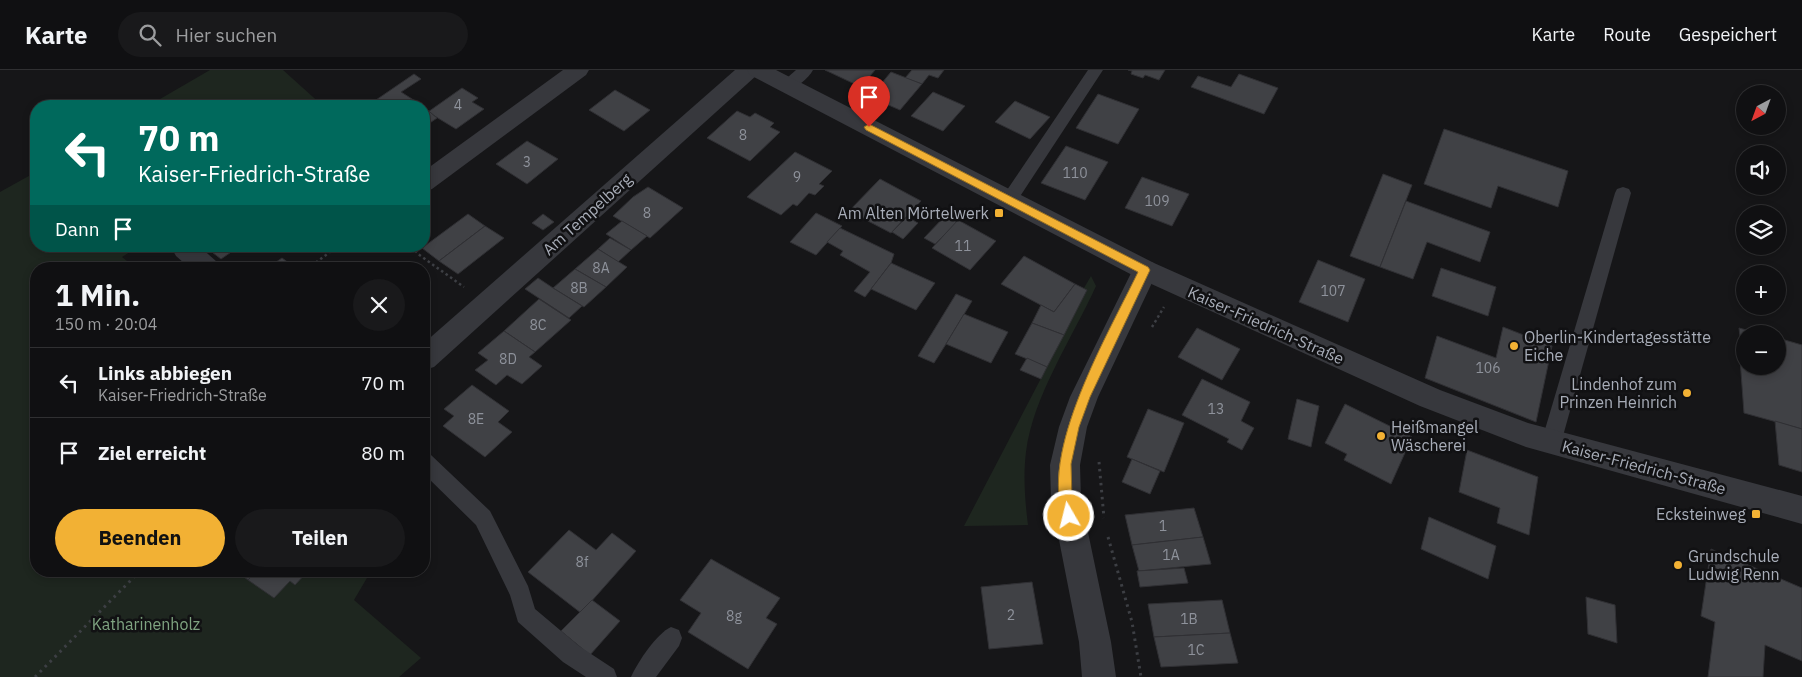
<!DOCTYPE html>
<html lang="de">
<head>
<meta charset="utf-8">
<style>
  body { margin:0; font-family:"IBM Plex Sans",sans-serif; background:#19191b; color:#f1f3f6; height:100vh; display:flex; flex-direction:column; font-size:19px; white-space:nowrap }
  * { box-sizing:border-box; margin:0 }
  p { font-size:16px; color:#9c9d9f }
  .icon { flex:none; width:28px; height:28px; fill:none; stroke:currentColor; stroke-width:2; stroke-linecap:round; stroke-linejoin:round }
  .map { position:relative; flex:1; overflow:hidden }
  .side { position:absolute; left:30px; top:192px; width:400px; height:315px; display:flex; flex-direction:column; background:#101012; border-radius:20px; box-shadow:0 2px 8px #0003,0 0 0 1px #303032 }
  .side>* { flex:none }
  .top-card { position:absolute; left:30px; top:30px; width:400px; height:152px; border-radius:20px; box-shadow:0 2px 8px #0003,0 0 0 1px #303032; background:#00695c; color:#fff; overflow:hidden }
  .needle { width:32px; rotate:221deg }
  .fabs { position:absolute; left:1736px; top:15px; display:grid; gap:10px }
  .fabs a { display:grid; place-items:center; width:50px; height:50px; border-radius:50%; background:#101012; box-shadow:0 2px 8px #0003,0 0 0 1px #303032; font-size:25px }
  .pin { position:absolute; display:grid; place-items:center; width:42px; height:42px; color:#fff; margin:-51px -21px; border-radius:50% 50% 50% 0; rotate:-45deg; box-shadow:0 0 5px #0007 }
  .pin .icon { rotate:45deg }
  .me { position:absolute; width:55px; margin:-28px; rotate:352deg; stroke-linejoin:round; filter:drop-shadow(0 0 4px #0008) }
  .turn { display:flex; align-items:center; gap:18px; height:105px; padding:0 25px; font-size:22px }
  .turn .icon { width:65px; height:65px; stroke-width:2.5 }
  .turn b { display:block; font-size:35px; line-height:42px }
  .then { display:flex; align-items:center; height:48px; padding:0 25px; background:#0003; gap:10px; font-size:19px }
  .round { display:grid; place-items:center; flex:none; width:52px; height:52px; border-radius:26px; background:#19191b }
  .headline { display:flex; align-items:center; justify-content:space-between; height:85px; padding:0 25px }
  h1 { font-size:30px; font-weight:700; line-height:38px }
  .action { display:flex; gap:10px; margin-top:auto; padding:10px 25px }
  .action a { flex:1; height:58px; border-radius:30px; background:#f2b134; color:#111; font-size:20px; font-weight:700; line-height:58px; text-align:center }
  .action a+a { background:#19191b; color:#f1f3f6 }
  ul { padding:0; list-style:none }
  li { display:flex; align-items:center; gap:15px; height:70px; padding:0 25px; border-top:1px solid #303032 }
  li div { flex:1 }
  li b { display:block; font-size:19px }
  li em { font-style:normal }
  header { display:flex; align-items:center; gap:30px; box-sizing:border-box; height:70px; padding:0 25px; background:#101012; border-bottom:1px solid #303032 }
  header strong { font-size:24px }
  nav { display:flex; gap:28px; margin-inline-start:auto; font-size:18px }
  .search { width:350px; height:45px; background:#19191b; display:flex; align-items:center; gap:12px; box-sizing:border-box; padding:0 18px; border-radius:28px; color:#9c9d9f; font-size:19px }
  .map>svg:first-child { display:block }
  .green { fill:#1e261f }
  .building { fill:#404145; stroke:#303034 }
  .lines { fill:none; stroke-linecap:round; stroke-linejoin:round }
  .path-far1 { stroke:#3d3f44; stroke-width:2.5; stroke-dasharray:2.5 3; stroke-linecap:butt }
  .path { stroke:#3d3f44; stroke-width:3; stroke-dasharray:2.5 4.5; stroke-linecap:butt }
  .service { fill:#37383d; fill-rule:evenodd }
  .minor { fill:#37383d; fill-rule:evenodd }
  .tertiary { fill:#37383d; fill-rule:evenodd }
  .route { fill:#f2b134; stroke:#9d7322 }
  .poi-dot { fill:#f2b134; stroke:#111113; stroke-width:2 }
  .labels { text-anchor:middle; dominant-baseline:central; stroke-width:5; stroke-linejoin:round; paint-order:stroke }
  .number-label { font-size:14px; fill:#8e929b }
  .poi-label { font-size:16px; fill:#a8adb8; stroke:#111113; text-anchor:end }
  .street-label { font-size:16px; fill:#a8adb8; stroke:#111113 }
  .park-label { font-size:16px; fill:#7fa381; stroke:#111113 }
</style>
</head>
<body>
<header>
<strong>Karte</strong>
<div class="search"><svg class="icon" aria-label="search" viewBox="0 0 24 24"><circle cx="10" cy="10" r="6"/><path d="M15 15l6 6"/></svg>Hier suchen</div>
<nav><a>Karte</a><a>Route</a><a>Gespeichert</a></nav>
</header>
<div class="map">
<svg width="1802" height="607" viewBox="0 0 1802 607">
  <rect width="100%" height="100%" fill="#161618"/>
  <g class="green">
    <polygon points="210,0 283,0 323,36 148,36"/>
    <polygon points="36,102 36,176 139,176 122,187 137,199 36,199 36,501 371,501 354,530 421,588 399,607 0,607 0,122"/>
    <path d="M1091,206l5,10c-23,51 -63,110 -70,166 -3,24 -1,49 2,73l-64,1 123,-236 -3,-2z"/>
  </g>
  <g class="building">
    <polygon points="825,0 875,0 861,17"/>
    <polygon points="912,0 944,0 938,8 929,5 922,14 905,8"/>
    <polygon points="1128,0 1165,0 1159,10 1145,5 1143,8 1131,4 1132,1"/>
    <polygon points="891,2 922,14 900,40 870,27"/>
    <polygon points="414,4 421,9 401,22 423,36 386,36 376,30"/>
    <polygon points="1239,4 1278,18 1264,44 1191,17 1198,6 1231,17"/>
    <polygon points="462,18 478,28 472,32 484,39 456,59 428,42"/>
    <polygon points="615,20 650,40 624,61 589,40"/>
    <polygon points="933,22 965,36 943,61 911,46"/>
    <polygon points="1098,24 1139,39 1118,74 1076,58"/>
    <polygon points="1015,31 1050,47 1030,69 995,52"/>
    <polygon points="424,37 437,48 424,57"/>
    <polygon points="737,41 750,47 755,43 774,53 770,57 780,62 750,91 707,68"/>
    <polygon points="1444,59 1568,101 1558,137 1498,116 1491,138 1424,114"/>
    <polygon points="527,71 558,89 527,114 496,94"/>
    <polygon points="1066,76 1108,92 1085,130 1041,113"/>
    <polygon points="795,82 832,101 819,114 824,116 815,125 809,123 797,136 793,134 781,145 747,127"/>
    <polygon points="1383,104 1412,115 1380,197 1350,186"/>
    <polygon points="1142,107 1189,124 1172,156 1125,138"/>
    <polygon points="880,109 921,131 891,163 849,141"/>
    <polygon points="648,117 683,138 650,168 613,146 633,127"/>
    <polygon points="1406,131 1490,162 1480,192 1427,172 1413,209 1380,197"/>
    <polygon points="816,143 842,156 816,185 790,172"/>
    <polygon points="468,144 485,156 439,191 422,178"/>
    <polygon points="543,144 554,152 543,160 532,153"/>
    <polygon points="945,146 957,152 935,174 924,168"/>
    <polygon points="907,147 918,153 903,169 892,162"/>
    <polygon points="958,150 996,171 970,200 932,178"/>
    <polygon points="622,151 647,166 631,180 606,164"/>
    <polygon points="485,156 504,168 458,204 439,191"/>
    <polygon points="840,158 894,184 891,193 865,227 854,221 870,202 840,185 843,181 827,172"/>
    <polygon points="610,168 631,180 618,192 598,179"/>
    <polygon points="204,176 240,176 221,189"/>
    <polygon points="598,179 627,197 606,217 575,199"/>
    <polygon points="1024,186 1075,214 1054,242 1001,214"/>
    <polygon points="282,188 297,199 266,199"/>
    <polygon points="1318,190 1365,209 1348,252 1299,232"/>
    <polygon points="891,193 935,213 916,240 871,219"/>
    <polygon points="1441,198 1496,217 1488,246 1432,226"/>
    <polygon points="575,199 606,217 584,237 553,218"/>
    <polygon points="538,208 553,218 582,236 569,248 525,219"/>
    <polygon points="1075,214 1087,220 1064,265 1032,253 1041,235 1054,242"/>
    <polygon points="956,224 972,231 946,274 934,293 918,286"/>
    <polygon points="539,229 571,250 535,282 504,261"/>
    <polygon points="964,244 1008,262 991,293 946,274"/>
    <polygon points="1032,253 1064,265 1047,297 1015,284"/>
    <polygon points="1503,257 1552,276 1536,352 1425,308 1437,266 1496,288"/>
    <polygon points="1197,258 1240,279 1222,310 1178,287"/>
    <polygon points="1739,258 1761,264 1745,264 1745,296 1778,296 1778,268 1802,275 1802,359 1744,343 1739,275 1741,275"/>
    <polygon points="504,261 535,282 529,287 542,296 522,314 507,305 496,315 475,300 488,290 478,283"/>
    <polygon points="1027,288 1047,297 1041,309 1020,300"/>
    <polygon points="1202,309 1250,332 1241,351 1254,358 1242,380 1227,372 1229,369 1182,345"/>
    <polygon points="472,315 509,341 498,352 512,362 485,387 443,356 454,346 444,339"/>
    <polygon points="1297,329 1319,336 1311,377 1288,369"/>
    <polygon points="1345,334 1412,367 1391,414 1344,390 1347,384 1325,373"/>
    <polygon points="1148,339 1184,353 1164,402 1127,387"/>
    <polygon points="1775,351 1802,359 1802,402 1779,395"/>
    <polygon points="1467,380 1538,407 1529,465 1497,453 1500,438 1459,422"/>
    <polygon points="1132,389 1160,401 1150,424 1122,412"/>
    <polygon points="1194,438 1203,467 1132,475 1125,445"/>
    <polygon points="1429,447 1496,476 1488,509 1421,479"/>
    <polygon points="569,460 596,480 612,463 636,481 581,543 528,502"/>
    <polygon points="1203,467 1211,494 1139,501 1132,475"/>
    <polygon points="1711,479 1802,518 1802,591 1765,575 1763,607 1708,607 1715,552 1701,546"/>
    <polygon points="711,489 780,528 766,548 777,554 748,599 688,562 701,543 680,530"/>
    <polygon points="1184,498 1188,513 1140,517 1137,501"/>
    <polygon points="236,501 257,501 248,510"/>
    <polygon points="257,501 308,501 295,515 290,511 274,528 248,510"/>
    <polygon points="1032,512 1043,574 989,579 981,517"/>
    <polygon points="1586,527 1615,535 1617,573 1588,564"/>
    <polygon points="592,530 620,551 590,585 561,561"/>
    <polygon points="1222,530 1230,563 1154,567 1148,534"/>
    <polygon points="1230,563 1238,593 1161,597 1154,567"/>
  </g>
  <g class="lines">
    <g class="path-far1">
      <polyline points="412,176 418,184 464,217"/>
      <polyline points="307,199 338,176"/>
      <polyline points="1152,257 1164,237"/>
    </g>
    <g class="path">
      <polyline points="1099,392 1104,448"/>
      <polyline points="1108,467 1132,552 1141,607"/>
      <polyline points="35,607 140,501"/>
    </g>
    <g class="service">
      <path d="M796,0h17c-5,9 -20,22 -31,19l-3,-4z"/>
      <polygon points="1088,0 1103,0 1015,134 1009,136 1003,134 1001,130 1003,126"/>
      <polygon points="1623,117 1629,119 1631,123 1561,373 1558,379 1551,382 1544,379 1541,373 1615,123 1617,119"/>
      <polygon points="424,382 431,385 490,441 528,516 535,539 579,576 614,599 617,607 586,607 563,592 518,552 510,525 476,455 424,404"/>
      <path d="M671,557l8,3 3,8 -3,8 -23,31h-25c6,-14 26,-44 40,-50z"/>
    </g>
    <g class="minor">
      <polygon points="563,0 589,0 586,5 432,119 424,122 424,101"/>
      <polygon points="735,0 760,0 757,5 434,297 424,300 424,273"/>
      <polygon points="174,176 199,176 217,192 221,199 191,199 176,186 172,179"/>
      <polygon points="1145,190 1154,193 1158,200 1098,327 1087,357 1080,395 1081,429 1111,572 1116,607 1082,607 1079,572 1051,429 1050,395 1059,357 1070,327 1136,193"/>
    </g>
    <polygon class="tertiary" points="747,0 776,0 1154,193 1440,320 1528,353 1802,426 1802,454 1526,377 1420,336 1136,207 750,5"/>
  </g>
  <path class="route" d="M869,54l279,143 2,3 -60,127 -11,30 -8,37 1,35 3,17 -1,4 -5,1 -4,-1c-29,-65 45,-189 73,-248l-272,-142 -2,-3z"/>
  <g class="poi-dot">
    <rect x="994" y="138" width="10" height="10" rx="2.5"/>
    <circle cx="1514" cy="276" r="5"/>
    <circle cx="1687" cy="323" r="5"/>
    <circle cx="1381" cy="366" r="5"/>
    <rect x="1751" y="439" width="10" height="10" rx="2.5"/>
    <circle cx="1678" cy="495" r="5"/>
  </g>
  <g class="labels">
    <g class="number-label">
      <text x="458" y="35">4</text>
      <text x="743" y="65">8</text>
      <text x="527" y="92">3</text>
      <text x="1075" y="103">110</text>
      <text x="797" y="107">9</text>
      <text x="1157" y="131">109</text>
      <text x="647" y="143">8</text>
      <text x="963" y="176">11</text>
      <text x="601" y="198">8A</text>
      <text x="579" y="218">8B</text>
      <text x="1333" y="221">107</text>
      <text x="538" y="255">8C</text>
      <text x="508" y="289">8D</text>
      <text x="1488" y="298">106</text>
      <text x="1216" y="339">13</text>
      <text x="476" y="349">8E</text>
      <text x="1163" y="456">1</text>
      <text x="1171" y="485">1A</text>
      <text x="582" y="492">8f</text>
      <text x="1011" y="545">2</text>
      <text x="734" y="546">8g</text>
      <text x="1189" y="549">1B</text>
      <text x="1196" y="580">1C</text>
    </g>
    <g class="poi-label">
      <text x="989" y="143">Am Alten Mörtelwerk</text>
      <text x="1524" y="267" text-anchor="start">Oberlin-Kindertagesstätte<tspan x="1524" dy="18">Eiche</tspan></text>
      <text x="1677" y="314">Lindenhof zum<tspan x="1677" dy="18">Prinzen Heinrich</tspan></text>
      <text x="1391" y="357" text-anchor="start">Heißmangel<tspan x="1391" dy="18">Wäscherei</tspan></text>
      <text x="1746" y="444">Ecksteinweg</text>
      <text x="1688" y="486" text-anchor="start">Grundschule<tspan x="1688" dy="18">Ludwig Renn</tspan></text>
    </g>
    <g class="street-label">
      <text transform="translate(587 144) rotate(-42)">Am Tempelberg</text>
      <text transform="translate(1266 255) rotate(24)">Kaiser-Friedrich-Straße</text>
      <text transform="translate(1644 397) rotate(15)">Kaiser-Friedrich-Straße</text>
    </g>
    <g class="park-label">
      <text x="146" y="554">Katharinenholz</text>
    </g>
  </g>
</svg>
<div class="fabs">
<a><svg class="needle" viewBox="-14 -14 28 28"><path d="M0-13l5 13h-10z" fill="#e53935"/><path d="M0 13l5-13h-10z" fill="#9c9d9f"/></svg></a>
<a><svg class="icon" aria-label="sound" viewBox="0 0 24 24"><path d="M4 9h4l5-4v14l-5-4H4zM17 9q2 3 0 6"/></svg></a>
<a><svg class="icon" aria-label="layers" viewBox="0 0 24 24"><path d="M12 4l9 5-9 5-9-5zM3 14l9 5 9-5"/></svg></a>
<a>+</a>
<a>−</a>
</div>
<div class="pin" style="left:869px;top:57px;background:#d93025"><svg class="icon" aria-label="arrive" viewBox="0 0 24 24"><path d="M6 21V4h12l-3 4 3 4H6"/></svg></div>
<svg class="me" style="left:1069px;top:446px" viewBox="-20 -20 40 40"><circle r="17" fill="#f2b134" stroke="#fff" stroke-width="3"/><path d="M0-11L8 9 0 5-8 9z" fill="#fff"/></svg>
<div class="top-card">
<div class="turn"><svg class="icon" aria-label="left" viewBox="0 0 24 24"><path d="M17 20v-9H6M10 6l-5 5 5 5"/></svg><div><b>70 m</b>Kaiser-Friedrich-Straße</div></div>
<div class="then">Dann<svg class="icon" aria-label="arrive" viewBox="0 0 24 24"><path d="M6 21V4h12l-3 4 3 4H6"/></svg></div>
</div>
<section class="side">
<div class="headline"><div><h1>1 Min.</h1><p>150 m · 20:04</p></div><a class="round"><svg class="icon" aria-label="close" viewBox="0 0 24 24"><path d="M6 6l12 12M18 6L6 18"/></svg></a></div>
<ul>
<li><svg class="icon" aria-label="left" viewBox="0 0 24 24"><path d="M17 20v-9H6M10 6l-5 5 5 5"/></svg><div><b>Links abbiegen</b><p>Kaiser-Friedrich-Straße</p></div><em>70 m</em></li>
<li><svg class="icon" aria-label="arrive" viewBox="0 0 24 24"><path d="M6 21V4h12l-3 4 3 4H6"/></svg><div><b>Ziel erreicht</b></div><em>80 m</em></li>
</ul>
<div class="action"><a>Beenden</a><a>Teilen</a></div>
</section>
</div>
</body>
</html>
